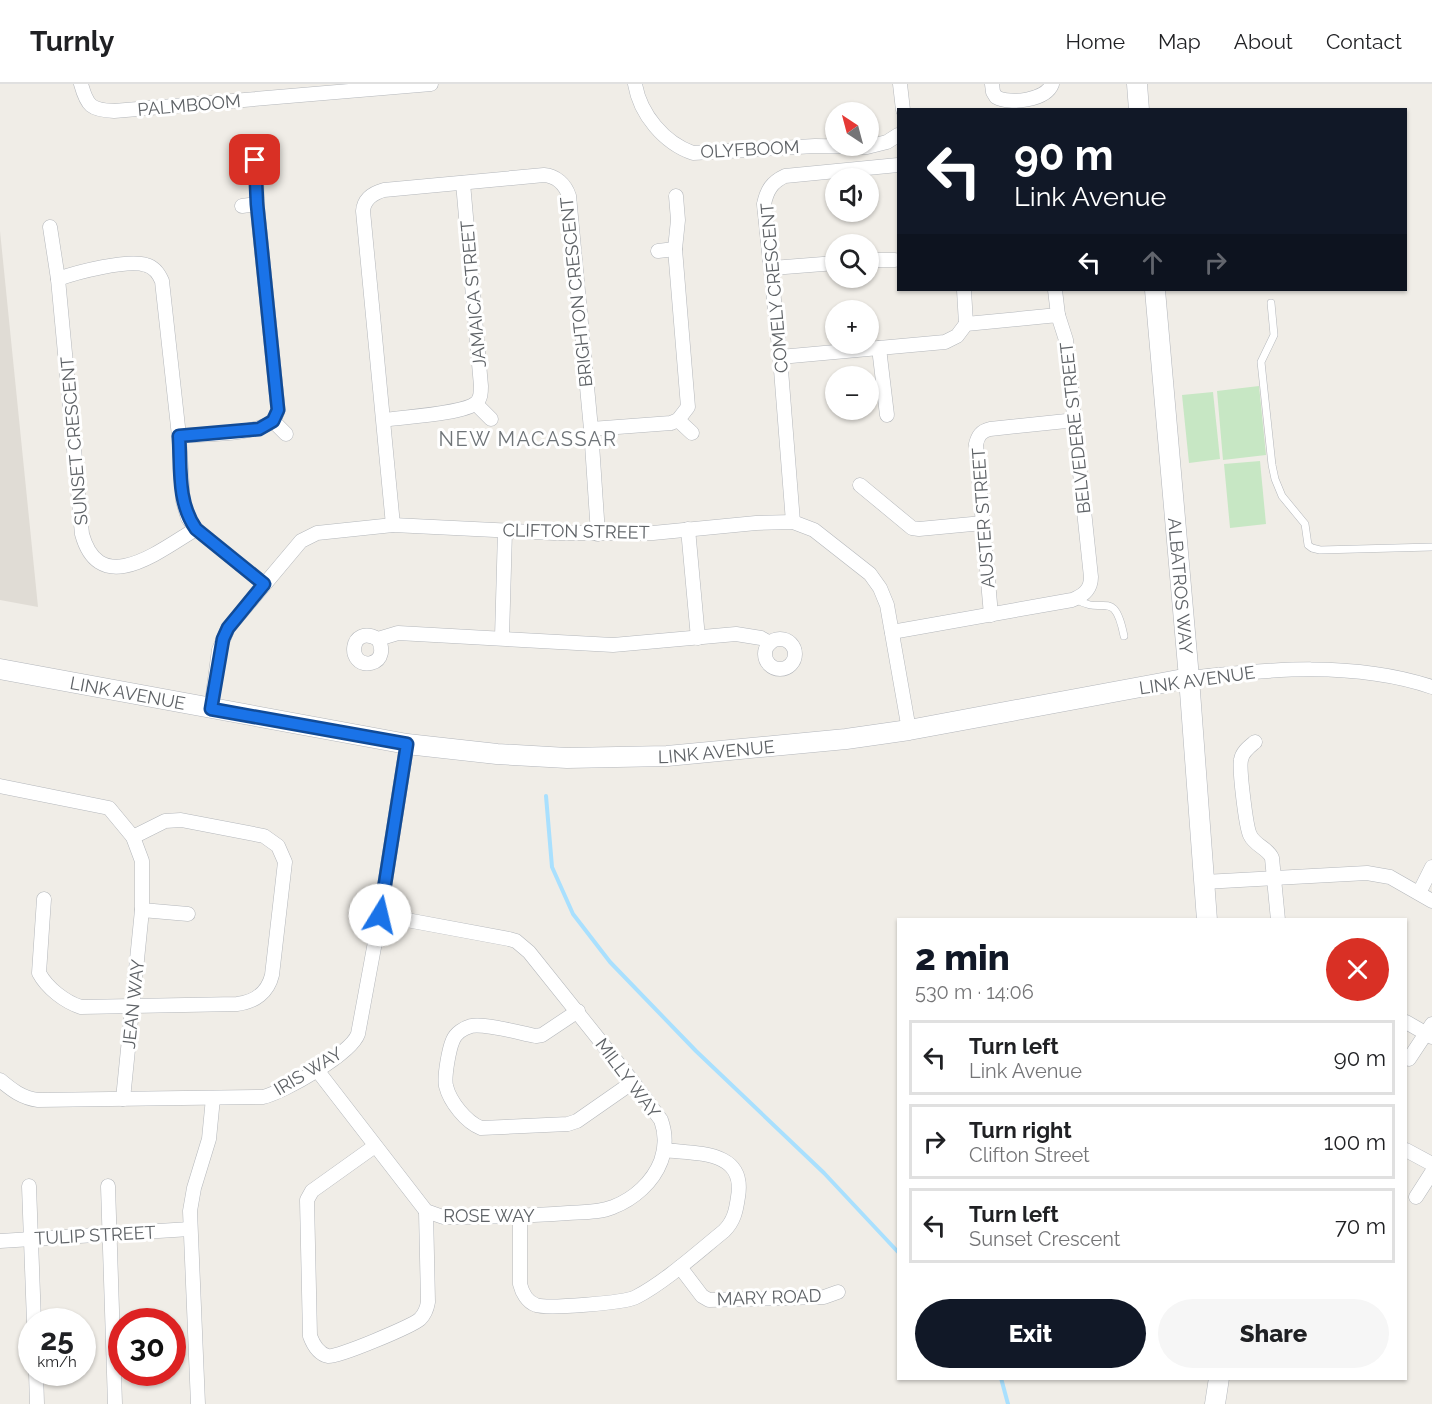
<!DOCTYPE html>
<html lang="en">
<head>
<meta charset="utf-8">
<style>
  body { margin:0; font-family:Raleway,sans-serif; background:#f6f6f6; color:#202124; height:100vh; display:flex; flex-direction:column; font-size:22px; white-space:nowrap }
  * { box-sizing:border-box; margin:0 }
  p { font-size:20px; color:#757577 }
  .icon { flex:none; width:33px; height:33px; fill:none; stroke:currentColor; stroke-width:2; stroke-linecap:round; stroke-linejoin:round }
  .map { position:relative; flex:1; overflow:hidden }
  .details { position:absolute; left:897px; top:834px; width:510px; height:462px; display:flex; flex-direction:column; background:#fff; border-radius:0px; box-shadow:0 2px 4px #0004 }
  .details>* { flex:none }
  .hud { position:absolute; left:897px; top:24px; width:510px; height:183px; border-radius:0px; box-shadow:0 2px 4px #0004; background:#111827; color:#fff; overflow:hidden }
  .needle { width:39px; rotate:324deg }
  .buttons { position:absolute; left:825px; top:18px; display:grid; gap:12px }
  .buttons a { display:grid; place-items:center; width:54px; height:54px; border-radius:50%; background:#fff; box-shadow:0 2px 4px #0004; font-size:30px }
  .speed { position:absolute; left:18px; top:1224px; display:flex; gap:12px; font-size:30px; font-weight:700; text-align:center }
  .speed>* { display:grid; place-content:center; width:78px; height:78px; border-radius:50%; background:#fff; box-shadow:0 2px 4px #0004; line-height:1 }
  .speed small { font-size:15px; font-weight:400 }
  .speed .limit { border:9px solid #d22; background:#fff; color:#111 }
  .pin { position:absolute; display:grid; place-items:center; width:51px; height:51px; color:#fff; margin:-26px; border-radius:12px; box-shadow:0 3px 9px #0006 }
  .me { position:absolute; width:66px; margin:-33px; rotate:9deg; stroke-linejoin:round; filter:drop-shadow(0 0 4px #0008) }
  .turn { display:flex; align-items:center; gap:21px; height:126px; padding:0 18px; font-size:27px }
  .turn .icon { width:78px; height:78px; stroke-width:2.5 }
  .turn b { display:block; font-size:42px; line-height:51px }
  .lanes { display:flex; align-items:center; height:57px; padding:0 18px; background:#0003; justify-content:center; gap:30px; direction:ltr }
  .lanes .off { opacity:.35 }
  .round { display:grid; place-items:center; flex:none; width:63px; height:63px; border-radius:32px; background:#f6f6f6 }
  .summary { display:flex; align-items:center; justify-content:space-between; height:102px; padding:0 18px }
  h1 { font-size:36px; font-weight:800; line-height:45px; color:#111827 }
  .action { display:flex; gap:12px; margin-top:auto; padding:12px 18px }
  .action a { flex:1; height:69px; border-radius:36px; background:#111827; color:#fff; font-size:24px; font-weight:800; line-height:69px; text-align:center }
  .action a+a { background:#f6f6f6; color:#202124 }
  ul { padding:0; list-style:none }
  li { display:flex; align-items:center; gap:18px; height:75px; margin:0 12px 9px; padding:0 6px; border:3px solid #e0e0e0; border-radius:0px }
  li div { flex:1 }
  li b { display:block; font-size:22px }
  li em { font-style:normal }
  header { display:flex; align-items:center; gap:36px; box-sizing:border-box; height:84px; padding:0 30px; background:#fff; border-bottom:2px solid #e0e0e0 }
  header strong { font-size:28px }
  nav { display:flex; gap:33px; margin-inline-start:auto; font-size:21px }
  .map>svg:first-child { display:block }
  .education { fill:#e0dcd5 }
  .green { fill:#c7e7c4 }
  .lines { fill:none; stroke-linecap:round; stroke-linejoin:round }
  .stream { stroke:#a9e0fe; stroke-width:4 }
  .lane-casing { stroke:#b4b7bb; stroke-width:8 }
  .street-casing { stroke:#b4b7bb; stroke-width:15 }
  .secondary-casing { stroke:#b3b6bb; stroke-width:21 }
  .lane { stroke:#fff; stroke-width:7 }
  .street { stroke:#fff; stroke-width:14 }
  .secondary { stroke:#fff; stroke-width:20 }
  .route-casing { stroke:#114b97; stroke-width:15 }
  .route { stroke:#1a73e8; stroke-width:10 }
  .labels { text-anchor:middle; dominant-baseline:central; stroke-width:6; stroke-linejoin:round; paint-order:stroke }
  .street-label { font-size:18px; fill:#5e6266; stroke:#fff }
  .neighbourhood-label { font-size:20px; letter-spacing:1.5px; fill:#6f7478; stroke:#fff }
</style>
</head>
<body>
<header>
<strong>Turnly</strong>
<nav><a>Home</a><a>Map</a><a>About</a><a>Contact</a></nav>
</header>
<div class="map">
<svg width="1432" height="1320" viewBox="0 0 1432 1320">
  <rect width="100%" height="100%" fill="#f0ede7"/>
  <polygon class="education" points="0,147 38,523 0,516"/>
  <g class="green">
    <polygon points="1259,302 1266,371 1223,376 1217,307"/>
    <polygon points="1213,308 1220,375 1189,379 1182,311"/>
    <polygon points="1260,377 1266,440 1230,444 1224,380"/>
  </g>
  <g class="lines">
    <g class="stream">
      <polyline points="546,712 552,783 573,830 610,878 696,967 824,1089 898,1168"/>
      <polyline points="1001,1294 1008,1320"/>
    </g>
    <defs>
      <g id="lane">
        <polyline points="1271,219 1274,251 1261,278 1272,381 1275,395 1282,412 1305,440 1308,461 1312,464 1320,466 1432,463"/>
        <path d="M1076,515c27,18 38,-13 48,37"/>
      </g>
      <g id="street">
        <path d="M81,0c6,22 10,26 33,27l317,-27"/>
        <path d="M635,0c5,30 29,59 58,69l122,-7 52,1 20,-5 11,-7"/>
        <polyline points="900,0 903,26"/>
        <path d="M992,0l1,8 3,5c14,8 50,3 56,-13"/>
        <polyline points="242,122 257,120"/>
        <path d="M50,143l8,52 24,255c18,66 80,15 114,-5"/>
        <polyline points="658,167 675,165"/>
        <polyline points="868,176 895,176"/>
        <polyline points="772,184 836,179"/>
        <path d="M58,195c19,-7 70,-20 88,-14 8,2 13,9 16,16l17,155 4,65 5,17 8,11 68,55"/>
        <polyline points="964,206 966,240"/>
        <polyline points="1055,206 1058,231"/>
        <polyline points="879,264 887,331"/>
        <path d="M780,273l165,-15 12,-6 9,-12 92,-9 8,25 25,237c0,13 -8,19 -19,23l-180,32"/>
        <polyline points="476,320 491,335"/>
        <path d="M384,336c19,-3 79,-6 92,-17 5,-4 5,-11 5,-17l-18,-203"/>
        <polyline points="678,336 692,349"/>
        <polyline points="273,337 286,350"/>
        <polyline points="591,345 671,339 678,336 688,323 675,165 678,136 676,112"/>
        <path d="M179,352c21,-2 76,-1 92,-14 4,-3 5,-7 7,-12l-21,-206 -1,-44"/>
        <polyline points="860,401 912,444 919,445 983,439"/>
        <path d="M793,438l-13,-165 -16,-153c3,-14 8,-22 21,-28l113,-11"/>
        <path d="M393,441l-30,-314c1,-12 10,-18 21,-21l160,-15c12,1 21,9 25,21l22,233 7,105"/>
        <polyline points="688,445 698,554"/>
        <path d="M991,531l-15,-171c2,-8 5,-13 14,-15l86,-9"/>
        <polyline points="502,553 505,447"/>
        <circle cx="780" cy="570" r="15"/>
        <path d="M378,555c5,9 5,21 -7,24 -25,5 -22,-40 7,-24l20,-6 215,12 123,-11 25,4 9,5"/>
        <path d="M1189,594c81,-9 165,-17 243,9"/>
        <polyline points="211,625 219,566 228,544 301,457 317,449 393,441 554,449 653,449 756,439 793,438 814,446 870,490 880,504 887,521 909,646"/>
        <path d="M1255,658c-6,5 -13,10 -14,18 -2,9 5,67 9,75 5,11 18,13 22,23l6,62"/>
        <polyline points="0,702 109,724 133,753 142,777 142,826 123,1015"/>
        <polyline points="1204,798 1367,789 1390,793 1432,817"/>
        <polyline points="1419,809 1432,783"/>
        <path d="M44,815l-5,74c8,15 26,29 42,34l156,-3c18,-2 31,-12 35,-29l13,-113 -7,-16 -14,-10 -83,-16 -16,1 -32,16"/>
        <polyline points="142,826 188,830"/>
        <path d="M578,927l-36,24 -6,1c-16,-3 -51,-13 -65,-10 -7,2 -15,7 -18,14 -4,9 -9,36 -7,46 4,16 20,36 35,42l87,-4 9,-3 56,-39"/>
        <polyline points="1406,938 1432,953"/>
        <polyline points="1409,975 1432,940"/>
        <path d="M317,986l109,141 17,6c42,0 83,-1 125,-4 14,-1 31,0 45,-6 21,-8 40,-25 48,-46 5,-14 5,-27 0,-41l-28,-38 -104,-130 -13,-11 -7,-2 -129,-24"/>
        <path d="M0,996c12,10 22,18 38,20l225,-3c21,-5 88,-43 95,-63l22,-119 27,-171"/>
        <path d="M375,1062l-63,45 -5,9 3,136c3,8 9,18 18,20 9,2 84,-30 92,-37 5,-5 7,-11 8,-17l-2,-91"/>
        <polyline points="1406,1066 1432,1080"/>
        <polyline points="29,1102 34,1238"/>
        <polyline points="108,1102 115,1320"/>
        <polyline points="1416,1113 1432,1088"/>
        <path d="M520,1133v67c2,8 7,18 16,21 11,4 89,-2 100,-8 29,-15 62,-45 88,-66 10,-10 12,-20 14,-34 8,-47 -41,-43 -73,-47"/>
        <polyline points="0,1157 190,1145"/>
        <polyline points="680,1183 702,1212 709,1216 824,1213 838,1208"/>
        <polyline points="36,1288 37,1320"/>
        <polyline points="198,1320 190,1127 194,1104 209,1055 213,1014"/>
      </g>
      <g id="secondary">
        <polyline points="1137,0 1139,26"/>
        <path id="s1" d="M1155,206l34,388 18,242"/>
        <path id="s2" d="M0,585l407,75 90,10 70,4 100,-2 179,-17 63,-9 280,-52"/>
        <polyline points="1215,1320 1219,1294"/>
      </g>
    </defs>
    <use href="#lane" class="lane-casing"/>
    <use href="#street" class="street-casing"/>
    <use href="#secondary" class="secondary-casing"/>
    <use href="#lane" class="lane"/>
    <use href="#street" class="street"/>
    <use href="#secondary" class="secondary"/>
  </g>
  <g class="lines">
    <defs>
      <path id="route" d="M255,76l2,44 21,206 -5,11 -14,8 -80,7c2,32 -2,66 17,93l68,55 -36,44 -5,11 -12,70 196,35 -27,171"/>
    </defs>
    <use href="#route" class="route-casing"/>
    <use href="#route" class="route"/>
  </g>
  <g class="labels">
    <g class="street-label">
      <text transform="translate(189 21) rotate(-5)">PALMBOOM</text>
      <text transform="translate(750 65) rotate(-3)">OLYFBOOM</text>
      <text transform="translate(774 204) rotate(-95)">COMELY CRESCENT</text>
      <text transform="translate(576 208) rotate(-96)">BRIGHTON CRESCENT</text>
      <text transform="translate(473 210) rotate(-95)">JAMAICA STREET</text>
      <text transform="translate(1075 344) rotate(-96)">BELVEDERE STREET</text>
      <text transform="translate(74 357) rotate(-95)">SUNSET CRESCENT</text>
      <text transform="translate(983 434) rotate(-94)">AUSTER STREET</text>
      <text transform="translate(576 447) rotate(1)">CLIFTON STREET</text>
      <text stroke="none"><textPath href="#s1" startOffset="297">ALBATROS WAY</textPath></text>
      <text transform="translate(1197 596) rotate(-8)">LINK AVENUE</text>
      <text stroke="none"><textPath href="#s2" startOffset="130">LINK AVENUE</textPath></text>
      <text stroke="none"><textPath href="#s2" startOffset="724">LINK AVENUE</textPath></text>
      <text transform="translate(133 920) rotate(-84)">JEAN WAY</text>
      <text transform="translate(308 987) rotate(-31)">IRIS WAY</text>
      <text transform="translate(628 994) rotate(53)">MILLY WAY</text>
      <text x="489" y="1131">ROSE WAY</text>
      <text transform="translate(95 1151) rotate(-3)">TULIP STREET</text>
      <text transform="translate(769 1213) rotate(-2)">MARY ROAD</text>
    </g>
    <g class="neighbourhood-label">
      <text x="528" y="355">NEW MACASSAR</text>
    </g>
  </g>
</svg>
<div class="buttons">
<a><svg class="needle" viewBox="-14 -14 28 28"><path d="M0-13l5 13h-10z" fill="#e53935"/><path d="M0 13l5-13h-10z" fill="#757577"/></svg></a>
<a><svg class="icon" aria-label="sound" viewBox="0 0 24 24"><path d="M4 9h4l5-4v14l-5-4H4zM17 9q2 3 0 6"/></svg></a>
<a><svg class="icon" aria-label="search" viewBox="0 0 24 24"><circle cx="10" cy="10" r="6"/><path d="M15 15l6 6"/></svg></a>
<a>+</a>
<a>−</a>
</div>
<div class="speed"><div>25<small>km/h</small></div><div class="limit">30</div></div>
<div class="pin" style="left:255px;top:76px;background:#d93025"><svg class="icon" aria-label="arrive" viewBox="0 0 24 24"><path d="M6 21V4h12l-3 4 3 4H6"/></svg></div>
<svg class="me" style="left:380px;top:831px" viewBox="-20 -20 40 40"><circle r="19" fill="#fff"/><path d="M0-13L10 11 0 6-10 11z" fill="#1a73e8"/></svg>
<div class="hud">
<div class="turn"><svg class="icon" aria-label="left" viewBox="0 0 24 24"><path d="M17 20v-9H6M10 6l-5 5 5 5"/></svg><div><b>90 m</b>Link Avenue</div></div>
<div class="lanes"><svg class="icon" aria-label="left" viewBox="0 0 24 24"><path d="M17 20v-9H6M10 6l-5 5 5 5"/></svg><svg class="icon off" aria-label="ahead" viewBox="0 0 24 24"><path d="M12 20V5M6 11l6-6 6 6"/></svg><svg class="icon off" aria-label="right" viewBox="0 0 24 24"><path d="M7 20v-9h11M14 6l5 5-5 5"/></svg></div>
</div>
<section class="details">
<div class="summary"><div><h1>2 min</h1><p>530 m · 14:06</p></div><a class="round" style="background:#d93025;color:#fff"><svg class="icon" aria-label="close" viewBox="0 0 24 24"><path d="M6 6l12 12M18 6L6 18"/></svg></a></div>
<ul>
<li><svg class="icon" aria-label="left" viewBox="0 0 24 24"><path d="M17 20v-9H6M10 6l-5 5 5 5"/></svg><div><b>Turn left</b><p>Link Avenue</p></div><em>90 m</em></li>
<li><svg class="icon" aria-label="right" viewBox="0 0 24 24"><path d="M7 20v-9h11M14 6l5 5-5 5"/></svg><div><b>Turn right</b><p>Clifton Street</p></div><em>100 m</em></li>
<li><svg class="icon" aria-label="left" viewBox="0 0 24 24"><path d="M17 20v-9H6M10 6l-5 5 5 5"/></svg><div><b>Turn left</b><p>Sunset Crescent</p></div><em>70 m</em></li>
</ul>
<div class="action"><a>Exit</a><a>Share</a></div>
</section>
</div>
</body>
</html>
